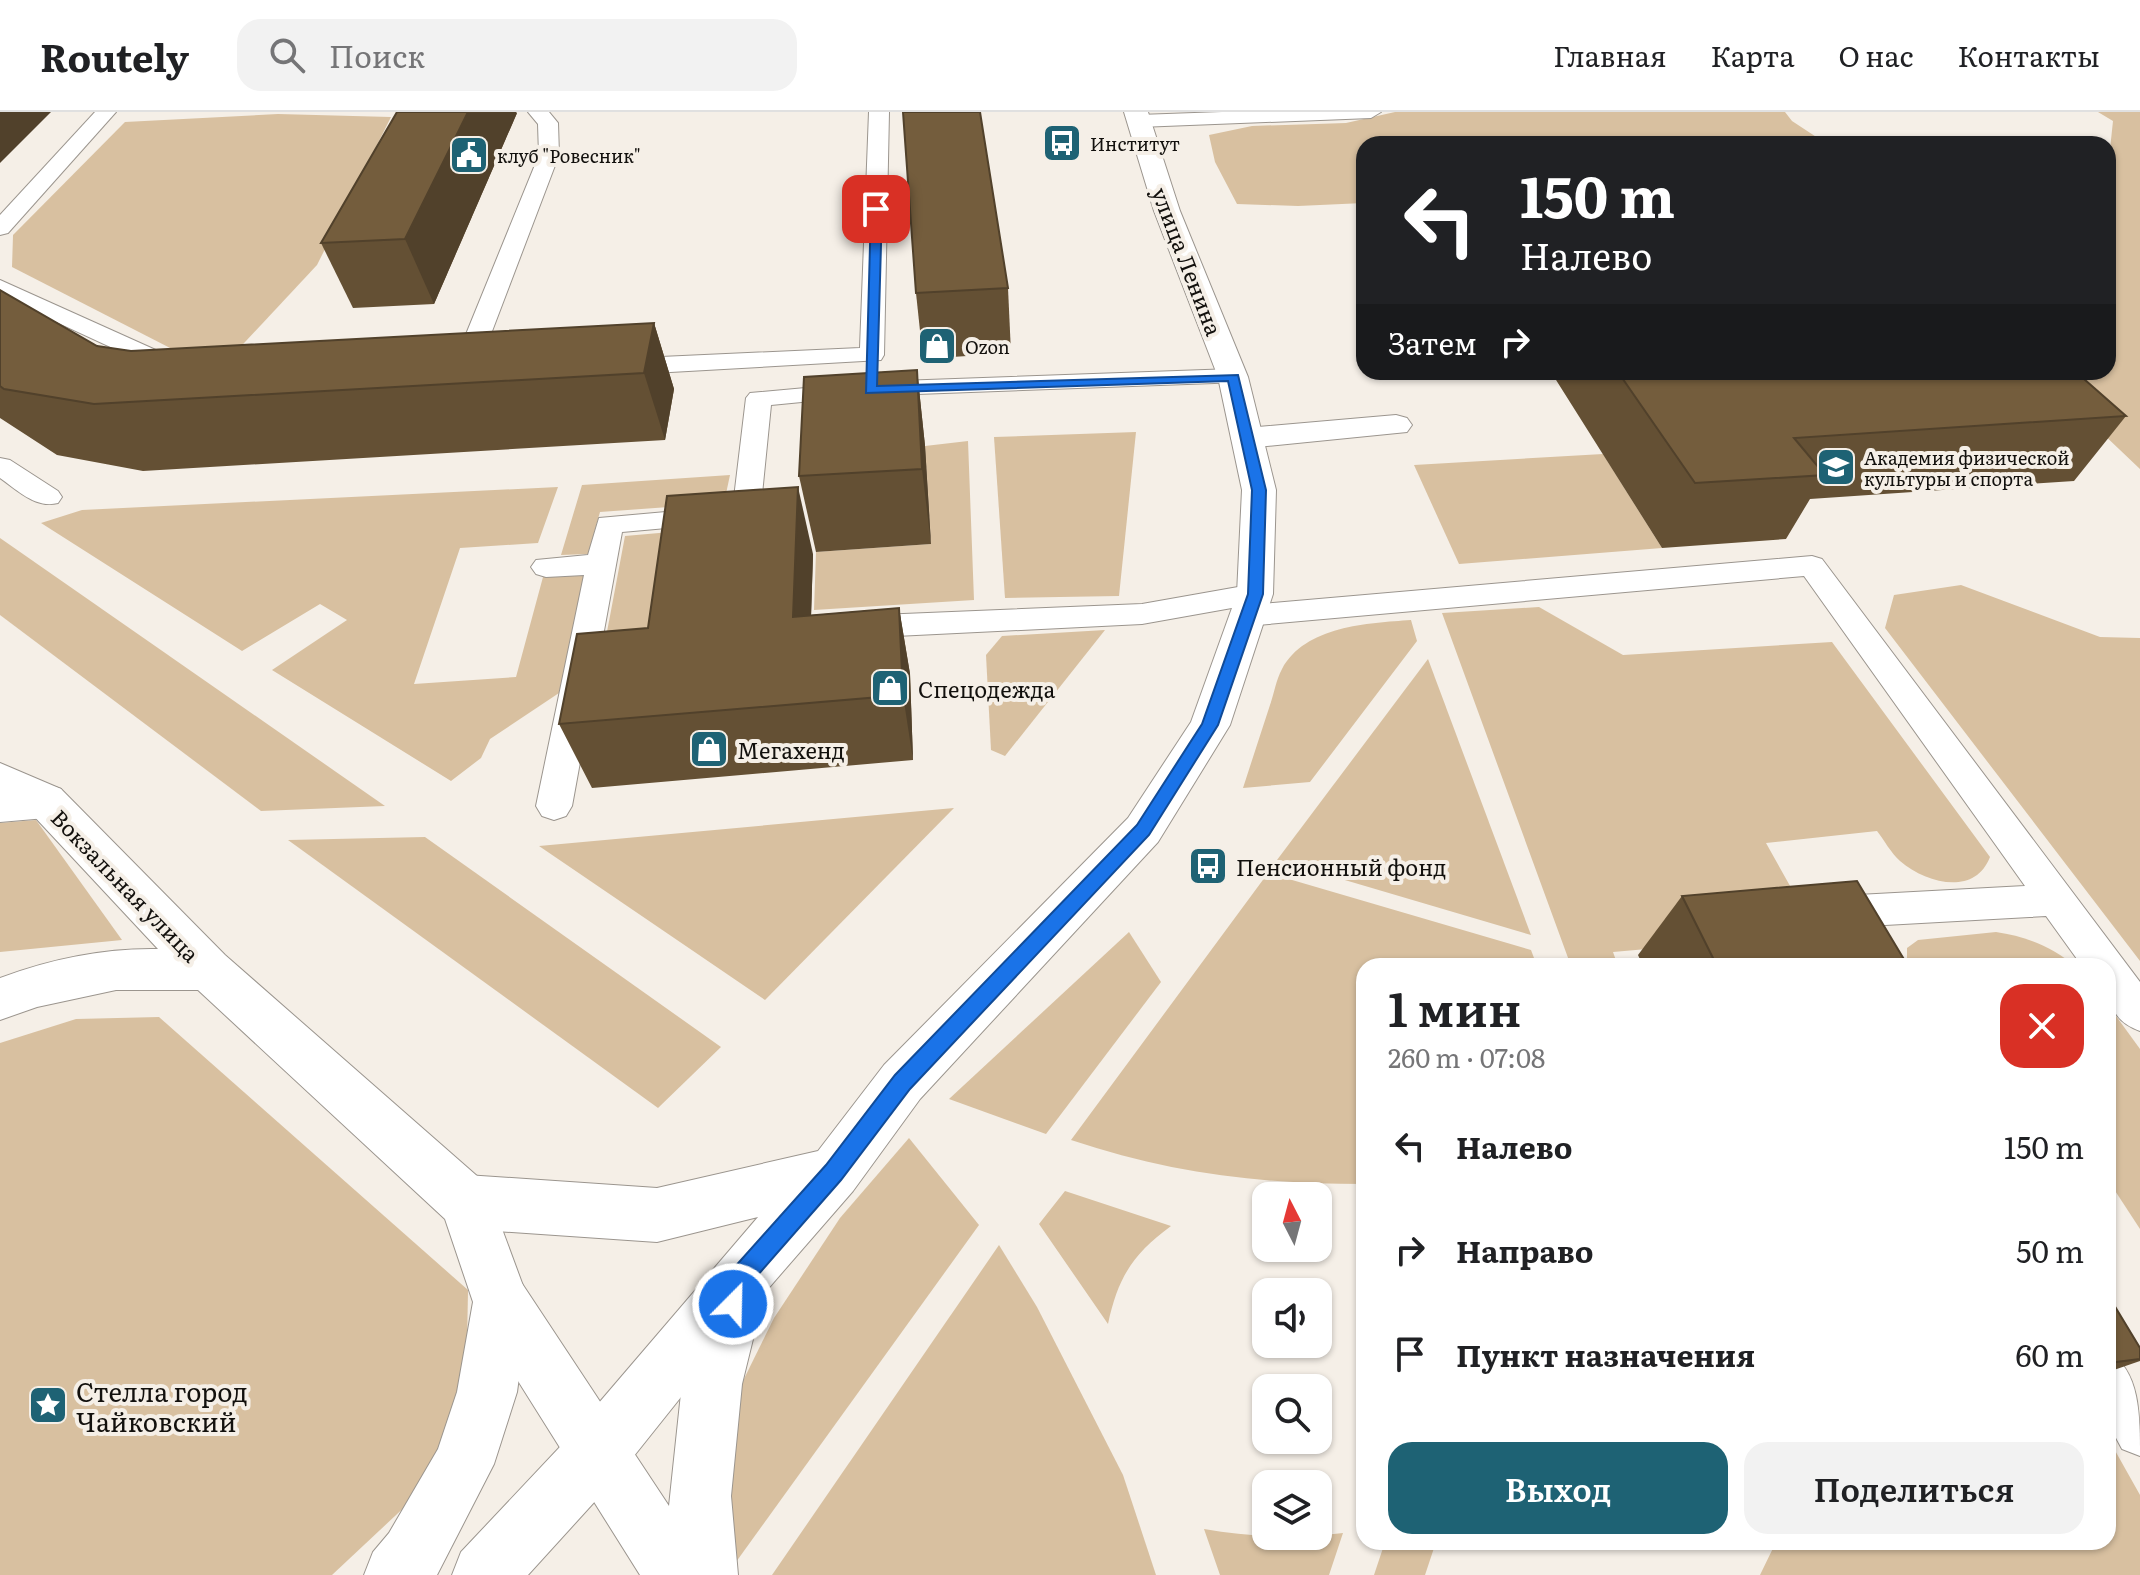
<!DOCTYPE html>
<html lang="ru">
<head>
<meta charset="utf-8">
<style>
  body { margin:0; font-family:Literata,serif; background:#f2f2f2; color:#202124; height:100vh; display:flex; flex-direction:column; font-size:30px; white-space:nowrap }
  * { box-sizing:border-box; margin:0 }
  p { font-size:26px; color:#757577 }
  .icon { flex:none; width:44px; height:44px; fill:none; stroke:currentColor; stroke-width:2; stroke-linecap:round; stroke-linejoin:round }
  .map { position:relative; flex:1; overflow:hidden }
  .sheet { position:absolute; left:1356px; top:846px; width:760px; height:592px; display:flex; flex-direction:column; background:#fff; border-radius:24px; box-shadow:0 2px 6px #0004 }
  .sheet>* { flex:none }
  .top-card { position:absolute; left:1356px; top:24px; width:760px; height:244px; border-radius:24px; box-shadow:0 2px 6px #0004; background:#202124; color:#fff; overflow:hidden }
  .needle { width:52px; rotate:354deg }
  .fabs { position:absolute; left:1252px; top:1070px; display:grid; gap:16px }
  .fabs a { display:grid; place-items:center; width:80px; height:80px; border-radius:16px; background:#fff; box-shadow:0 2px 6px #0004; font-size:40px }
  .pin { position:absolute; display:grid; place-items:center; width:68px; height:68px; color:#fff; margin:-34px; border-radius:16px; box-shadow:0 4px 12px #0006 }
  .me { position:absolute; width:88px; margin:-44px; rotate:23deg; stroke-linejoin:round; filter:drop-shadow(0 0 6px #0008) }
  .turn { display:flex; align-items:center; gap:28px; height:168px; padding:0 32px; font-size:36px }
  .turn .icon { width:104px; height:104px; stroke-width:2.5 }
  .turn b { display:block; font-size:56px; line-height:68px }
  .then { display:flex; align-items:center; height:76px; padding:0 32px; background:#0003; gap:16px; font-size:30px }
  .round { display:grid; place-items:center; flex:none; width:84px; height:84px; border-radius:24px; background:#f2f2f2 }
  .head { display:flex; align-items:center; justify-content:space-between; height:136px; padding:0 32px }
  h1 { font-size:48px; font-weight:600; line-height:60px }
  .cta { display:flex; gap:16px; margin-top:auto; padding:16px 32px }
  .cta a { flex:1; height:92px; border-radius:24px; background:#1e6274; color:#fff; font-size:32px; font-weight:600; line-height:92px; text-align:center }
  .cta a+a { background:#f2f2f2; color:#202124 }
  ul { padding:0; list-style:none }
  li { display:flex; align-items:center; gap:24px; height:104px; padding:0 32px }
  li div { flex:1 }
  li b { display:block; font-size:30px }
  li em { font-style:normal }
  header { display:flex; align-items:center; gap:48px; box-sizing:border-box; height:112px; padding:0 40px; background:#fff; border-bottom:2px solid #e0e0e0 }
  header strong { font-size:38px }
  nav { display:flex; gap:44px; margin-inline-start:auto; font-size:28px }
  .search { width:560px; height:72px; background:#f2f2f2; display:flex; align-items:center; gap:20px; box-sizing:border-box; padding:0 28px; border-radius:24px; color:#757577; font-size:30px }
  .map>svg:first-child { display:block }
  .green { fill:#d8c0a0 }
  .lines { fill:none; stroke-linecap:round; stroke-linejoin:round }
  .service-casing { stroke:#9b958e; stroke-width:2 }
  .minor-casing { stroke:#9b958e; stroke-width:2 }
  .tertiary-casing { stroke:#9b958e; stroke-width:2 }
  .primary-casing { stroke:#9b958e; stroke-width:2 }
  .service { fill:#fff; fill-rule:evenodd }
  .minor { fill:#fff; fill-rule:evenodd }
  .tertiary { fill:#fff; fill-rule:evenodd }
  .primary { fill:#fff; fill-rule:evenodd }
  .wall { fill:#645034 }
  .shaded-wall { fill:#51412b }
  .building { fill:#745d3d; stroke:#51412b; stroke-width:2 }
  .route { fill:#1a73e8; stroke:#114b97; stroke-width:2 }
  .labels { text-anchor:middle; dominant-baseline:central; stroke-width:8; stroke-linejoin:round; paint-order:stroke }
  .far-poi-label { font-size:18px; fill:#12100d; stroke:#f5efe7; text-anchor:start }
  .street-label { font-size:22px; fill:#12100d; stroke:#f5efe7 }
  .poi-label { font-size:22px; fill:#12100d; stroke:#f5efe7; text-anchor:start }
  .near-poi-label { font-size:26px; fill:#12100d; stroke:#f5efe7; text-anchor:start }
</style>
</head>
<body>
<header>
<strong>Routely</strong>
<div class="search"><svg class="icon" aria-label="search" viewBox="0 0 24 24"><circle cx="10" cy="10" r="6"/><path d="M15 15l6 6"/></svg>Поиск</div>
<nav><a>Главная</a><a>Карта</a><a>О нас</a><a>Контакты</a></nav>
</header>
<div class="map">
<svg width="2140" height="1463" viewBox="0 0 2140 1463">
  <rect width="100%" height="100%" fill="#f5efe7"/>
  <g class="green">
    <polygon points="1395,0 1785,0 1792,9 1827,32 1364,32 1364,91 1298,94 1237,92 1215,50 1209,23 1252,14 1346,11"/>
    <polygon points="2098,0 2140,0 2140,357 2038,260 2108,260 2108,56 2113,9"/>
    <polygon points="278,2 391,5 317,153 217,260 12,155 13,123 125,10"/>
    <polygon points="1136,320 1119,484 1005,486 994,325"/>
    <polygon points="968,329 974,488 814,498 816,440 931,432 925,334"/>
    <polygon points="1603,342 1662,436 1459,452 1414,353"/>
    <polygon points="730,363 724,391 600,400 588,442 561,443 582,373"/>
    <polygon points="558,375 538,431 460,436 414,572 516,565 543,465 587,463 559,581 490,627 481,646 451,669 272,558 347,508 320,492 242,539 41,411 82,398"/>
    <polygon points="727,415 674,582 594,589 625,424"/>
    <polygon points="0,426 385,694 261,699 0,503"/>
    <polygon points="1961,473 2100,525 2140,526 2140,849 1885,516 1894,483"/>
    <path d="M1539,495l84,48 209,-13 158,215c-15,39 -63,27 -90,4 -9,-8 -16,-21 -23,-30l-111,12 51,91 -204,18 5,14h-47l-129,-353z"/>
    <path d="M1411,508l6,21 -107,141 -67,6c9,-28 18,-55 27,-83 4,-11 6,-25 12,-36 23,-43 86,-46 129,-49z"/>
    <polygon points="1105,518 1005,644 991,638 986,543 1002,524"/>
    <polygon points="1428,547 1531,823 1277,748"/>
    <polygon points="954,696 765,888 539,734"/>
    <polygon points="36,708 122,828 0,840 0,711"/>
    <polygon points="425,725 721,935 658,996 288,728"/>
    <path d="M1268,761l263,77 6,16h-173v218c-104,0 -195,-11 -293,-44z"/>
    <polygon points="1129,820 1161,870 1046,1022 949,987"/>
    <path d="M1996,820c29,4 56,15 79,34h-168v-18l11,-8z"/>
    <polygon points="2108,893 2140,937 2140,1117 2108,1068"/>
    <polygon points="159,905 468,1178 466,1287 427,1374 332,1463 0,1463 0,931 76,907"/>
    <polygon points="909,1026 979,1113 736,1450 727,1395 739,1277 774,1206 840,1106"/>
    <path d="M1065,1079l106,35c-38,28 -53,51 -63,98l-69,-100z"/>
    <polygon points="999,1133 1037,1195 1123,1363 1156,1463 772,1463"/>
    <polygon points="2108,1326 2140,1383 2140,1463 1760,1463 1776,1430 2108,1430"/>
    <path d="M1204,1417c47,8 92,10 139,4l-14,42h-109z"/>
    <polygon points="1385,1430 1436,1430 1425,1463 1374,1463"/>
  </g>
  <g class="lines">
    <defs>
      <g id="service">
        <polygon points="95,0 116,0 8,121 0,123 0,103"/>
        <polygon points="528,0 549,0 558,11 559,43 475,264 471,269 453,269 449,264 539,43 538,12"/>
        <polygon points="869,0 889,0 884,243 881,248 617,263 608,260 604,255 608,250 617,247 860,236"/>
        <polygon points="1222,0 1381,0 1371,6 1139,15 1129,9 1139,3"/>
        <polygon points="0,168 189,253 193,258 189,263 171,263 0,184"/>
        <polygon points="1233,257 1242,260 1246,265 1242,270 863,284 771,293 760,402 756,408 622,420 572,694 566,704 554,708 542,704 536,694 584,463 546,465 536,462 531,455 536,448 588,443 599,406 733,394 746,286 750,281 871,270"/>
        <path d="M0,346l10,2 48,31 4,6 -4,6c-22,6 -41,-13 -58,-25z"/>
        <path d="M1812,444l10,3 318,423v49c-33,-12 -32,-35 -32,-65h-26l-36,-50 -179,10 22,40h-39l-30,-54 6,-11 13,-5 186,-10 -221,-310 -558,50 -11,-3 -4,-7 4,-7 8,-3 -101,18 -287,14 -11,-3 -5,-8 5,-8 11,-3 287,-12 113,-20 11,3 4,7 -4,7 -17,4z"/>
        <path d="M2108,1240c32,18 32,64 32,104l-18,-7 -14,-26z"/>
      </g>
      <g id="minor">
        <polygon points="1396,303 1407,306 1412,313 1407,320 1247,336 1235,333 1231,326 1235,319 1247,316"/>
        <polygon points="737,1150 757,1158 765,1178 742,1272 731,1384 738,1463 640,1463 481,1210 473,1190 481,1170 501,1162 521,1170 669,1394 682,1272 717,1158"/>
      </g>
      <g id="tertiary">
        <polygon points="1124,0 1148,0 1180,99 1248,265 1276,378 1273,482 1230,613 1158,730 920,987 853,1079 760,1186 618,1364 528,1463 452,1463 461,1440 574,1320 758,1105 657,1130 466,1117 447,1109 439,1090 447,1071 466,1063 657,1076 818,1039 884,953 1128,706 1191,610 1237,482 1242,378 1218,265 1154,99"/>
        <polygon points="46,672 61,677 67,689 61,701 46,706 0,710 0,676"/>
      </g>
      <path id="primary" d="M0,651l61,26 164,166 260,228 44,119 -12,90 -23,72 -57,111h-73l9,-23 16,-19 49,-84 19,-57 16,-90 -28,-83 -247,-229h-82l-79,17 -37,13v-42c51,-19 103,-30 158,-29l-127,-136 -31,-15z"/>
    </defs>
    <use href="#service" class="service-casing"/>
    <use href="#minor" class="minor-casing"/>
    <use href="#tertiary" class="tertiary-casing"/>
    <use href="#primary" class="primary-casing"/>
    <use href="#service" class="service"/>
    <use href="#minor" class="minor"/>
    <use href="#tertiary" class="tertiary"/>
    <use href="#primary" class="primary"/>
  </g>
  <g class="wall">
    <polygon points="517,1 434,192 353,196 321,131"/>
    <polygon points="1008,176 1011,241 923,247 916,181"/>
    <polygon points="0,178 97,234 131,239 654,211 674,277 665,328 143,359 57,343 0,306"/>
    <polygon points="917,258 925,334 931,432 816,440 799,364"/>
    <polygon points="1551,260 2076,260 2126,304 2074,369 1810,387 1786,427 1662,436"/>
    <polygon points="813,442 811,503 899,496 910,562 913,648 592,676 559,612"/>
    <polygon points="1682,784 1908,854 1643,854 1638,843"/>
    <polygon points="2108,1183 2140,1236 2140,1249 2108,1260"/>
  </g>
  <g class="shaded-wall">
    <polygon points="0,0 51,0 0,51"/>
    <polygon points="468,0 516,0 517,1 434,192 405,127"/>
    <polygon points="654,211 674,277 665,328 644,261"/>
    <polygon points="917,258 925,334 931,432 922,357"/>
    <polygon points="798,375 813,442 809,571 793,505"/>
    <polygon points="899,496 910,562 913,648 903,583"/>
  </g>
  <g class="building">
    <polygon points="397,0 468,0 405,127 321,131"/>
    <polygon points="903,0 980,0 1008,176 916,181"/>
    <polygon points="0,178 97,234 131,239 654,211 644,261 94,292 4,277 0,274"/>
    <polygon points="917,258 922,357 799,364 804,265"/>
    <polygon points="1618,260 2076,260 2126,304 1794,326 1825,363 1695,371"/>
    <polygon points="798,375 793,505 899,496 903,583 559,612 577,522 648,516 667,384"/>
    <polygon points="1857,769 1908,854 1717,854 1682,784"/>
    <polygon points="2108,1183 2140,1236 2140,1247 2108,1251"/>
  </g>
  <polygon class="route" points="876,94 882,97 877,274 1238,263 1266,378 1263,482 1218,613 1149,723 910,977 841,1068 750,1172 742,1201 733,1204 725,1201 721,1192 732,1158 826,1053 895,963 1137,713 1202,612 1248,482 1252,378 1228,269 866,281 871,97"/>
  <defs>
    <symbol id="bus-square" viewBox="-11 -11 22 22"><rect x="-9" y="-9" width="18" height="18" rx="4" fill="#1e6274" stroke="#f5efe7"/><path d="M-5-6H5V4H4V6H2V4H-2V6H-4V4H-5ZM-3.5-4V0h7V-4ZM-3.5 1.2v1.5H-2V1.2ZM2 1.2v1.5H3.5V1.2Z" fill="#fff"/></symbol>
    <symbol id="civic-square" viewBox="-11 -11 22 22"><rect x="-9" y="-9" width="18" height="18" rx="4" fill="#1e6274" stroke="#f5efe7"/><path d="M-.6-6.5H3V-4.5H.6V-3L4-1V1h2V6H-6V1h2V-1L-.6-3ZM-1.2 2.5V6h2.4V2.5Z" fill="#fff"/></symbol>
    <symbol id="shop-square" viewBox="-11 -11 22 22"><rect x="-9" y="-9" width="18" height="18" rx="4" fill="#1e6274" stroke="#f5efe7"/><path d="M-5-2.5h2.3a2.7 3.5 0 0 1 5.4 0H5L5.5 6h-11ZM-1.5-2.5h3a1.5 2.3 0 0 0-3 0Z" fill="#fff"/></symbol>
    <symbol id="university-square" viewBox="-11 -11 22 22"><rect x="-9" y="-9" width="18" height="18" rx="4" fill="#1e6274" stroke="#f5efe7"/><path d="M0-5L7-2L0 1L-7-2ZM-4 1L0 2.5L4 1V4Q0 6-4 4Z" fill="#fff"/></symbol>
    <symbol id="sight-square" viewBox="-11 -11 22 22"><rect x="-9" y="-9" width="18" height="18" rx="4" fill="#1e6274" stroke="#f5efe7"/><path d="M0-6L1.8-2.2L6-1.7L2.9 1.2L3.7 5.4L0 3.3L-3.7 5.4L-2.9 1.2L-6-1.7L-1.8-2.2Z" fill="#fff"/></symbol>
  </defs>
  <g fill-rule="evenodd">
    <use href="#bus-square" x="1040" y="9" width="44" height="44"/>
    <use href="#civic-square" x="447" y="21" width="44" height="44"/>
    <use href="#shop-square" x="915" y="212" width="44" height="44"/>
    <use href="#university-square" x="1814" y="333" width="44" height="44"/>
    <use href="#shop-square" x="868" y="554" width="44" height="44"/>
    <use href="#shop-square" x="687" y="615" width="44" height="44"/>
    <use href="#bus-square" x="1186" y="732" width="44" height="44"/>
    <use href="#sight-square" x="26" y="1271" width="44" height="44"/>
  </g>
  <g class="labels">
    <g class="far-poi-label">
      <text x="1090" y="31">Институт</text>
      <text x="497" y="43">клуб "Ровесник"</text>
      <text x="965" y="234">Ozon</text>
      <text x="1864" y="345">Академия физической<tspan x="1864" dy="21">культуры и спорта</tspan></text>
    </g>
    <g class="street-label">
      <text transform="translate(1188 149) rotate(69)">улица Ленина</text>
      <text transform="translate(126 773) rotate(46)">Вокзальная улица</text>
    </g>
    <g class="poi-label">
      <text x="918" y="576">Спецодежда</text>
      <text x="737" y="637">Мегахенд</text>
      <text x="1236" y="754">Пенсионный фонд</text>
    </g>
    <g class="near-poi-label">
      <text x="76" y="1278">Стелла город<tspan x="76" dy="30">Чайковский</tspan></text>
    </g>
  </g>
</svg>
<div class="fabs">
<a><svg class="needle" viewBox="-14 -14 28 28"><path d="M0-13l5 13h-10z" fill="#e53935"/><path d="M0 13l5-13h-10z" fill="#757577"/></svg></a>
<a><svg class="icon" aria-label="sound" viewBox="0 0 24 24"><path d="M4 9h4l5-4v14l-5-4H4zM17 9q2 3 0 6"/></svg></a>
<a><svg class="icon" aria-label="search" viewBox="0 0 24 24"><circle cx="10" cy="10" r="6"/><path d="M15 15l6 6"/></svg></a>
<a><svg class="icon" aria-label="layers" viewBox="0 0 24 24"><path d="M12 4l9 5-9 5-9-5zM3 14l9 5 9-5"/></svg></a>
</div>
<div class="pin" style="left:876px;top:97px;background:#d93025"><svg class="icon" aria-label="arrive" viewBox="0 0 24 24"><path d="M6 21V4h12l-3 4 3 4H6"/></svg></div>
<svg class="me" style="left:733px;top:1192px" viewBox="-20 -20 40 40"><circle r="17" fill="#1a73e8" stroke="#fff" stroke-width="3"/><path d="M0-11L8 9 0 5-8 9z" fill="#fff"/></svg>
<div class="top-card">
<div class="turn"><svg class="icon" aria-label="left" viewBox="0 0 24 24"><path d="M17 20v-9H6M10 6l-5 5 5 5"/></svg><div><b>150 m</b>Налево</div></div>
<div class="then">Затем<svg class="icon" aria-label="right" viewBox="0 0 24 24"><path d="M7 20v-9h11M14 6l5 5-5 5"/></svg></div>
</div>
<section class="sheet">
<div class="head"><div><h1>1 мин</h1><p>260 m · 07:08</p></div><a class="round" style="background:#d93025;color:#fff"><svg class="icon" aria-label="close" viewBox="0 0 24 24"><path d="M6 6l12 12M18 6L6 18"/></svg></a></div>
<ul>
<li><svg class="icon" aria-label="left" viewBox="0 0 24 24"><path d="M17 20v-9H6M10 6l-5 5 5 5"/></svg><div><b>Налево</b></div><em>150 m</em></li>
<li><svg class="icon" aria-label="right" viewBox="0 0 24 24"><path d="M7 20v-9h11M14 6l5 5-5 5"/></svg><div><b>Направо</b></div><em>50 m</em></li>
<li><svg class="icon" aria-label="arrive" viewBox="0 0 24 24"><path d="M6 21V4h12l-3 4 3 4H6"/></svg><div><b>Пункт назначения</b></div><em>60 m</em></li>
</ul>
<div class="cta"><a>Выход</a><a>Поделиться</a></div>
</section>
</div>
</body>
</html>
